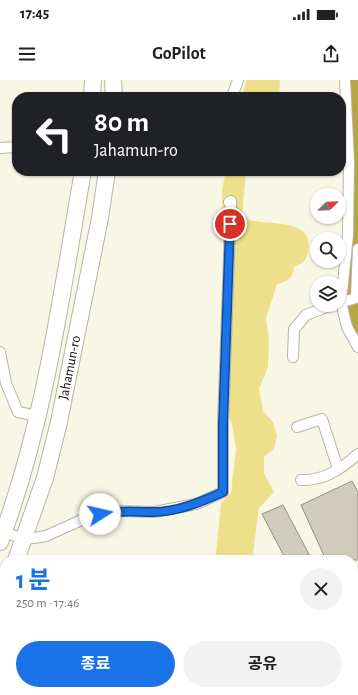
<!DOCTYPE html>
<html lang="ko">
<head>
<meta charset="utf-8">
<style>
  body { margin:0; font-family:"Alegreya Sans","Noto Sans KR",sans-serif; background:#f2f2f2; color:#202124; height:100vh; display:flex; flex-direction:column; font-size:15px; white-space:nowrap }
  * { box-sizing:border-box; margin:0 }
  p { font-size:13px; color:#757577 }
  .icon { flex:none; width:22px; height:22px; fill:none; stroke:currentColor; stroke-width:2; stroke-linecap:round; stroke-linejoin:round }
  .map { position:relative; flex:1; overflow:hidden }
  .side { position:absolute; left:0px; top:475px; width:358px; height:140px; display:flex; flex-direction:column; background:#fff; border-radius:16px 16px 0 0; box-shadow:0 1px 3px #0004 }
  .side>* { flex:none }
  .hud { position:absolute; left:12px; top:12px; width:334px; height:84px; border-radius:16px; box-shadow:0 1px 3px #0004; background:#202124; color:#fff; overflow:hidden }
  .needle { width:26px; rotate:67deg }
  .buttons { position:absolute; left:310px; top:108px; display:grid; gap:8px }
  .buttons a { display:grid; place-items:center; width:36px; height:36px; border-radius:50%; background:#fff; box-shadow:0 1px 3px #0004; font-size:20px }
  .pin { position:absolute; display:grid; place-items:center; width:34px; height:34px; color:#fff; margin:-17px; border:2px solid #fff; border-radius:50%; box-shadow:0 1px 4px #0007 }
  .me { position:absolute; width:44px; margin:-22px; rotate:80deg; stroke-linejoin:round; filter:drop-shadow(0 0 3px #0008) }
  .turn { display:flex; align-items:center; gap:14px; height:84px; padding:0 16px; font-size:18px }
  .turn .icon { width:52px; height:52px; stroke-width:2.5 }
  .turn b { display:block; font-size:28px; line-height:34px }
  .round { display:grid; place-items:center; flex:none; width:42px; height:42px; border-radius:21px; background:#f2f2f2 }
  .headline { display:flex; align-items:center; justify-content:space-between; height:68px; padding:0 16px }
  h1 { font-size:24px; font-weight:700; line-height:30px; color:#1a73e8 }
  .primary-button { display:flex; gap:8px; margin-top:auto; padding:8px 16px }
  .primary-button a { flex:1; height:46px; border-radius:24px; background:#1a73e8; color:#fff; font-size:16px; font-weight:700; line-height:46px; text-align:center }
  .primary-button a+a { background:#f2f2f2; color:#202124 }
  .status { display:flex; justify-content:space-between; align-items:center; height:28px; padding:0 20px; background:#fff; direction:ltr }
  .status svg { height:11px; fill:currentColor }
  header { display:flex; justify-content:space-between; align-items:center; height:52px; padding:0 16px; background:#fff; font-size:18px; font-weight:700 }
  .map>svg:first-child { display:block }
  .green { fill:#eee08b }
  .water { fill:#b7a640 }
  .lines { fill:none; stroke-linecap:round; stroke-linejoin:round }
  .river { stroke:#b7a640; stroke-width:18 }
  .building { fill:#cfccbb; stroke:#92907f }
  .trunk-tunnel { stroke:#d5d3c3; stroke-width:17; stroke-dasharray:17 8; stroke-linecap:butt }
  .minor-casing { stroke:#b7b5a4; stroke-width:12 }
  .primary-casing { stroke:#b7b5a4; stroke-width:18 }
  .minor { stroke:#fff; stroke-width:10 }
  .primary { stroke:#fff; stroke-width:16 }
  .route-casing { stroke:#114b97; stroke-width:10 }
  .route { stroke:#1a73e8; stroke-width:7 }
  .labels { text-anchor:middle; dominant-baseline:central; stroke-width:3; stroke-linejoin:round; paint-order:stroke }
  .street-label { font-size:14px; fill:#0e0d07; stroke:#fff }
</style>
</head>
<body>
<div class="status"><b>17:45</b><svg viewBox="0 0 49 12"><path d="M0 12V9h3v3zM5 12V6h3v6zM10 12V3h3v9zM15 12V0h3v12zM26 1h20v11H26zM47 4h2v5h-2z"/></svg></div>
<header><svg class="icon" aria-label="menu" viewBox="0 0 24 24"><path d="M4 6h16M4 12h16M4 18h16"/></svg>GoPilot<svg class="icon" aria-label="share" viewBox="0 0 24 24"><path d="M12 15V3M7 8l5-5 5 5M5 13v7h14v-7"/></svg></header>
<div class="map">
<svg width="358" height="615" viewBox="0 0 358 615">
  <rect width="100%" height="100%" fill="#f8f6e4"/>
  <g class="green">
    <polygon points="246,0 280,0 279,17 242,17"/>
    <path d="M226,91h20l-4,43c2,2 5,5 8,6 19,6 65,-3 58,32 -2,9 -6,12 -14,15 -1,12 -6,14 -17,17l-11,34 3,22 -1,27 -9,22 4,22 10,11 4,14 -3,13 -10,8v16l10,19 -15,16 -7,52h-34l-2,-7 5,-50 10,-10 5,-44 -4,-25 -6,-14 -4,-220z"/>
    <polygon points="358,500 358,615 261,615 268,610 353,610 353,502"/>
  </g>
  <g class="water">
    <polygon points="356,0 358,0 358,72 354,59"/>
    <path d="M358,101v154c-23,-33 -9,-83 -4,-120 1,-11 1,-23 4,-34z"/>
  </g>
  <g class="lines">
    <polyline class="river" points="352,162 357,67 358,0"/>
  </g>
  <g class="building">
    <polygon points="352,401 358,412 358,480 326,480 301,425"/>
    <polygon points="283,425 312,480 286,480 262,434"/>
  </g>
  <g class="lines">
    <polyline class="trunk-tunnel" points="247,610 264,615"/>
    <defs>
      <g id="minor">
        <polyline points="345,0 349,82 348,155 341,222 347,247 358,267"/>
        <polyline points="232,17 238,0"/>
        <polyline points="0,68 17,67"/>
        <polyline points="339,223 356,218 358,169"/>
        <polyline points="0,272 6,303 18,332 38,336"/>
        <polyline points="293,277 294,249 306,235 332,225"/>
        <polyline points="297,347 322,339 338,389"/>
        <path d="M301,400c23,1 40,-11 57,-26"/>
        <polyline points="0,451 24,459 34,458 46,456 86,438 115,431 154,432 196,424 223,412 223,344 231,121 229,122"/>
        <polyline points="0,558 5,557"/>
        <polyline points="18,615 19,610"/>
        <polyline points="73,615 75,610"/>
        <polyline points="222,615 225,613"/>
      </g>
      <g id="primary">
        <polyline points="113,0 114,17"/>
        <polyline points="92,17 93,0"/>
        <path d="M0,462c45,-119 61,-247 83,-371"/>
        <path id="s1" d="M16,480l29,-82 14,-56 41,-204 7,-47"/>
        <polyline points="0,519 5,507"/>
      </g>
    </defs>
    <use href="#minor" class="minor-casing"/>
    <use href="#primary" class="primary-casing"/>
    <use href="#minor" class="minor"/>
    <use href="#primary" class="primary"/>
  </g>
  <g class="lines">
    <defs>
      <path id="route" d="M100,434c18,-4 34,-2 53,-2 24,0 48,-10 70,-20v-68l7,-200"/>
    </defs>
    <use href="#route" class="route-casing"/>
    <use href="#route" class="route"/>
  </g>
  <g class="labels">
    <g class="street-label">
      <text stroke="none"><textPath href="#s1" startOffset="200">Jahamun-ro</textPath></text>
    </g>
  </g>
</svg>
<div class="buttons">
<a><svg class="needle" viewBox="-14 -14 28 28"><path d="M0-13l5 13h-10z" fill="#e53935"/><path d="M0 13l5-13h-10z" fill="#757577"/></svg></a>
<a><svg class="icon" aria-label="search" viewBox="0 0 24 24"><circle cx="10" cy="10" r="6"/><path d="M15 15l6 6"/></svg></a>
<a><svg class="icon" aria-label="layers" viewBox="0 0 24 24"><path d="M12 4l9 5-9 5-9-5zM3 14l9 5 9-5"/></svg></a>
</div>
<div class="pin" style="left:230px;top:144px;background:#d93025"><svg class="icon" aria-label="arrive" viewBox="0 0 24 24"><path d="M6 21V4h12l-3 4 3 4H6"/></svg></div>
<svg class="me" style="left:100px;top:434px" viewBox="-20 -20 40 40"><circle r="19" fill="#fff"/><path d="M0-13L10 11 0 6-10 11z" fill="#1a73e8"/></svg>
<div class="hud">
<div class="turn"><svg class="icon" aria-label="left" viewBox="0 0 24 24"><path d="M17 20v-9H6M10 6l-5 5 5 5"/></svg><div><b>80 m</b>Jahamun-ro</div></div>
</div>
<section class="side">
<div class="headline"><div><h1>1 분</h1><p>250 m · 17:46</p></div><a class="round"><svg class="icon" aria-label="close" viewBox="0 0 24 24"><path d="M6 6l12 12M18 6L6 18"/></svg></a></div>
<div class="primary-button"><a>종료</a><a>공유</a></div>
</section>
</div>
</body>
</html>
